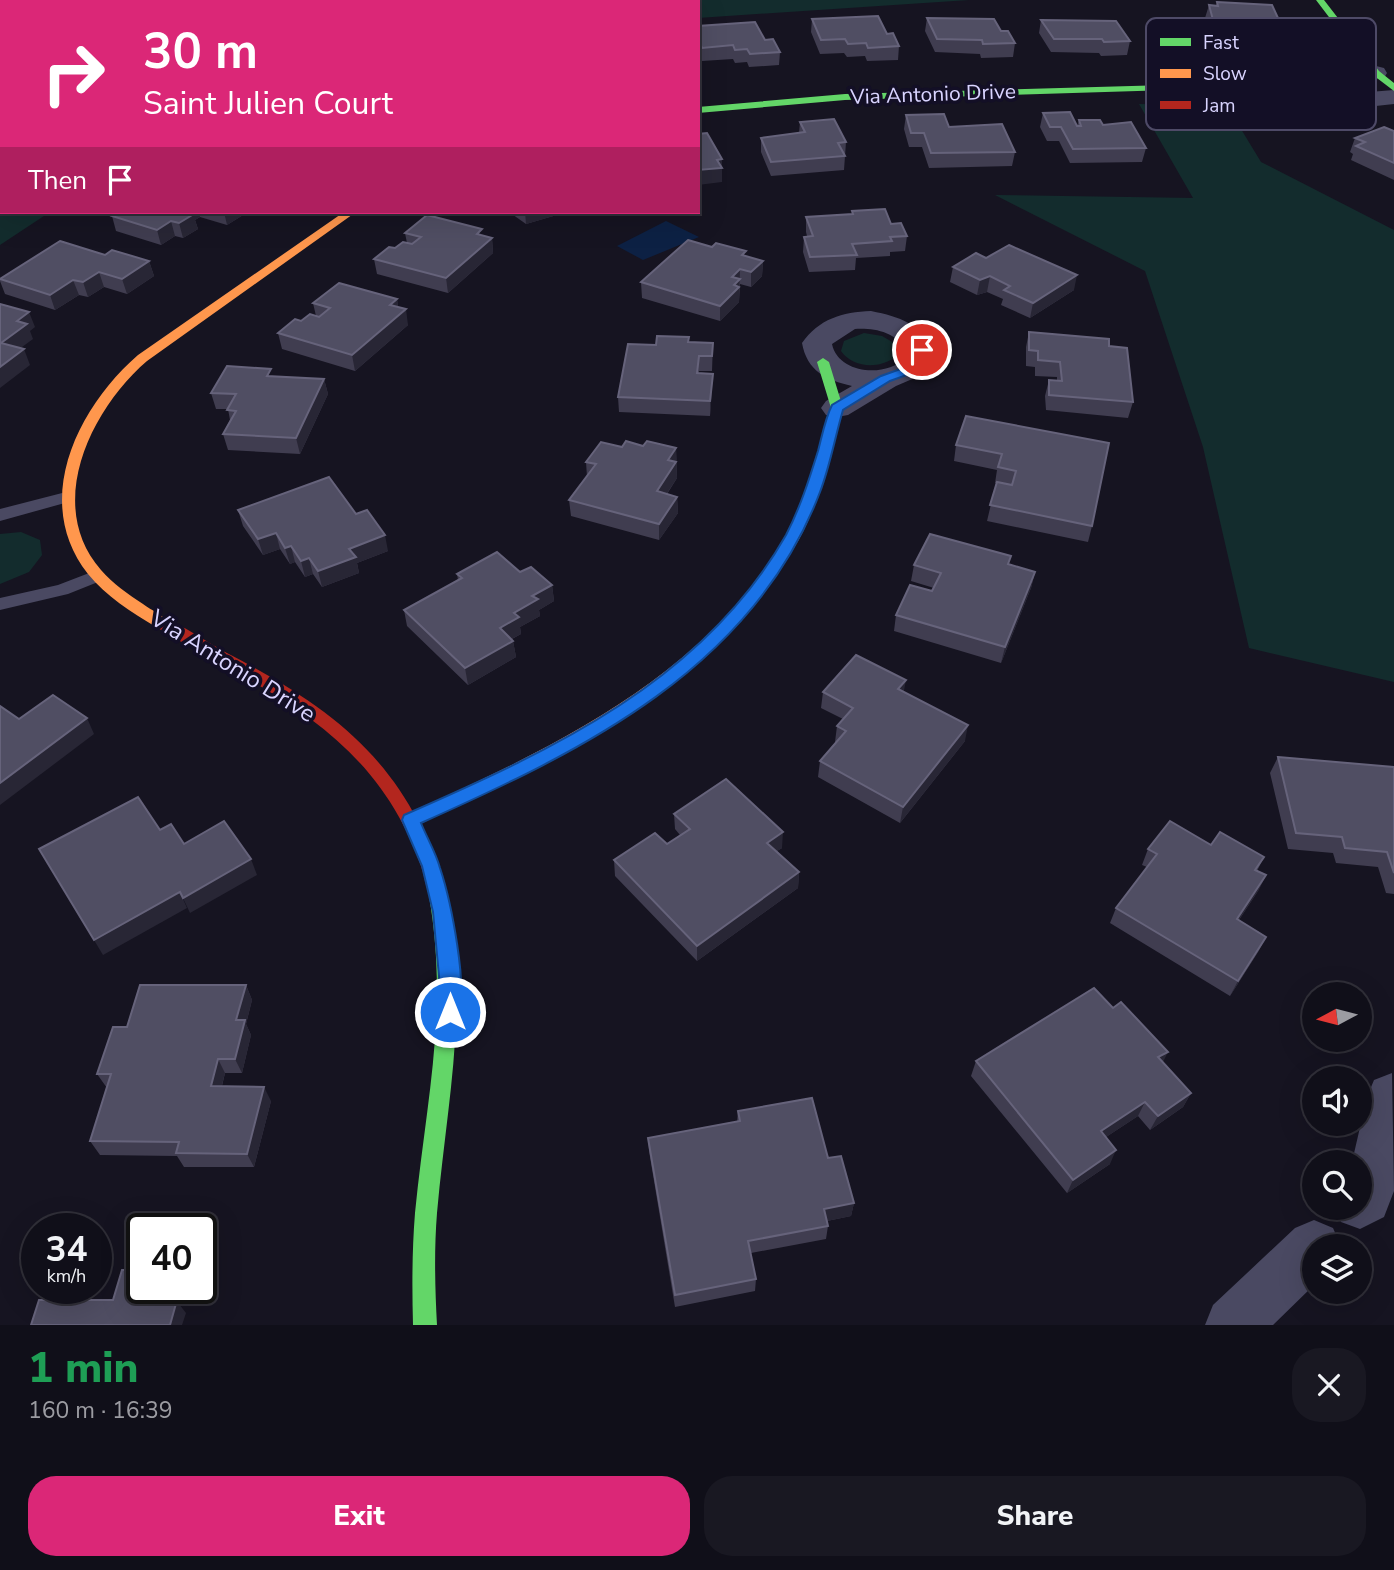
<!DOCTYPE html>
<html lang="en">
<head>
<meta charset="utf-8">
<style>
  body { margin:0; font-family:"Nunito Sans",sans-serif; background:#191822; color:#f1f3f6; height:100vh; display:flex; flex-direction:column; font-size:26px; white-space:nowrap }
  * { box-sizing:border-box; margin:0 }
  p { font-size:23px; color:#9c9ca2 }
  .icon { flex:none; width:38px; height:38px; fill:none; stroke:currentColor; stroke-width:2; stroke-linecap:round; stroke-linejoin:round }
  .map { position:relative; height:1325px; overflow:hidden }
  .panel { display:flex; flex-direction:column; background:#100f19; flex:1 }
  .panel>* { flex:none }
  .guide { position:absolute; left:0px; top:0px; width:700px; height:214px; box-shadow:0 7px 28px #0002,0 0 0 2px #302f38; background:#db2777; color:#fff; overflow:hidden }
  .needle { width:46px; rotate:263deg }
  .fabs { position:absolute; left:1302px; top:982px; display:grid; gap:14px }
  .fabs a { display:grid; place-items:center; width:70px; height:70px; border-radius:50%; background:#100f19; box-shadow:0 7px 28px #0002,0 0 0 2px #302f38; font-size:35px }
  .speed { position:absolute; left:21px; top:1213px; display:flex; gap:14px; font-size:35px; font-weight:700; text-align:center }
  .speed>* { display:grid; place-content:center; width:91px; height:91px; border-radius:50%; background:#100f19; box-shadow:0 7px 28px #0002,0 0 0 2px #302f38; line-height:1 }
  .speed small { font-size:18px; font-weight:400 }
  .speed .limit { border:4px solid #111; border-radius:10px; background:#fff; color:#111 }
  .pin { position:absolute; display:grid; place-items:center; width:60px; height:60px; color:#fff; margin:-30px; border:4px solid #fff; border-radius:50%; box-shadow:0 2px 7px #0007 }
  .me { position:absolute; width:77px; margin:-38px; rotate:0deg; stroke-linejoin:round; filter:drop-shadow(0 0 5px #0008) }
  .turn { display:flex; align-items:center; gap:24px; height:147px; padding:0 28px; font-size:32px }
  .turn .icon { width:91px; height:91px; stroke-width:2.5 }
  .turn b { display:block; font-size:49px; line-height:60px }
  .then { display:flex; align-items:center; height:66px; padding:0 28px; background:#0003; gap:14px; font-size:26px }
  .round { display:grid; place-items:center; flex:none; width:74px; height:74px; border-radius:28px; background:#191822 }
  .overview { display:flex; align-items:center; justify-content:space-between; height:119px; padding:0 28px }
  h1 { font-size:42px; font-weight:800; line-height:52px; color:#1e9e55 }
  .action { display:flex; gap:14px; margin-top:auto; padding:14px 28px }
  .action a { flex:1; height:80px; border-radius:28px; background:#db2777; color:#fff; font-size:28px; font-weight:800; line-height:80px; text-align:center }
  .action a+a { background:#191822; color:#f1f3f6 }
  .map>svg:first-child { display:block }
  .green { fill:#132c2d }
  .water { fill:#0d2144 }
  .lines { fill:none; stroke-linecap:round; stroke-linejoin:round }
  .lane { fill:#4a4962; fill-rule:evenodd }
  .street { fill:#4a4962; fill-rule:evenodd }
  .fast { fill:#63d668; fill-rule:evenodd }
  .slow { fill:#ff974d; fill-rule:evenodd }
  .jam { fill:#b3261e; fill-rule:evenodd }
  .wall { fill:#403d50 }
  .shaded-wall { fill:#282635 }
  .building { fill:#504e63; stroke:#66637b; stroke-width:2 }
  .route { fill:#1a73e8; stroke:#114b97; stroke-width:2 }
  .labels { text-anchor:middle; dominant-baseline:central; stroke-width:7; stroke-linejoin:round; paint-order:stroke }
  .far-street-label { font-size:21px; fill:#d9d4ff; stroke:#130f26 }
  .street-label { font-size:24px; fill:#d9d4ff; stroke:#130f26 }
  .key { fill:#130f26; stroke:#4e4a67; stroke-width:2 }
  .key-label { font-size:19px; fill:#d9d4ff }
</style>
</head>
<body>
<div class="map">
<svg width="1394" height="1325" viewBox="0 0 1394 1325">
  <rect width="100%" height="100%" fill="#161421"/>
  <g class="green">
    <polygon points="0,0 969,0 698,18 698,2 2,2 2,212 50,212 0,245"/>
    <polygon points="1139,104 1227,106 1261,162 1394,230 1394,682 1249,648 1203,447 1145,271 995,195 1193,198"/>
    <path d="M864,333l18,3 12,7 3,10 -3,5c-16,11 -41,10 -53,-7l3,-10z"/>
    <polygon points="21,532 40,540 42,555 29,572 0,584 0,534"/>
  </g>
  <polygon class="water" points="666,221 699,237 643,260 617,246"/>
  <g class="lines">
    <g class="lane">
      <polygon points="66,492 75,497 72,501 0,521 0,509"/>
      <polygon points="97,570 106,576 103,580 68,594 0,610 0,598 58,585"/>
    </g>
    <g class="street">
      <path d="M1376,66l8,2 3,5 -3,5 -161,13 84,6 87,-7v14c-79,10 -157,8 -235,-11l-4,-5 4,-5 8,-2z"/>
      <path d="M871,311c30,6 48,13 66,39l-2,9 -11,15 -28,12 -48,29 -11,2 -11,-2 -5,-7 5,-7 26,-15c-26,-6 -45,-15 -50,-43 17,-24 40,-31 69,-32zM855,329c21,-1 39,3 52,21l-2,8c-19,20 -67,16 -73,-14z"/>
      <polygon points="1392,1073 1394,1191 1384,1217 1360,1229 1341,1222 1335,1208 1360,1208 1360,1162 1352,1162 1367,1097 1374,1080"/>
      <polygon points="1314,1220 1333,1228 1341,1246 1314,1246 1314,1285 1273,1325 1205,1325 1213,1305 1295,1228"/>
    </g>
    <g class="fast">
      <polygon points="1316,0 1324,0 1379,71 1394,83 1394,91 1373,75"/>
      <polygon points="1167,85 1170,86 1170,90 845,100 698,113 698,107 845,94"/>
      <polygon points="823,358 829,362 843,408 831,457 824,461 817,457 831,408 817,362"/>
      <path d="M438,888l6,3 3,5c22,114 0,205 -10,317 -3,38 -2,75 0,112h-24c-1,-37 -1,-75 2,-112 11,-112 34,-202 14,-317l3,-5z"/>
    </g>
    <g class="slow">
      <path d="M344,212h12l-209,149c-56,48 -103,144 -46,209 12,14 27,24 42,34 8,6 20,11 26,19l-8,5 -5,-1c-25,-15 -50,-31 -68,-53 -57,-72 -11,-166 50,-219z"/>
      <path d="M824,453l7,4c-10,28 -18,58 -33,84 -82,145 -236,217 -381,284l-6,2 -6,-2 -3,-5 3,-5c143,-65 294,-134 379,-274 15,-25 24,-56 33,-84z"/>
    </g>
    <path class="jam" d="M161,618c22,6 45,24 66,35 114,60 183,114 220,243l-3,5 -6,3 -6,-3c-6,-11 -7,-23 -11,-35 -6,-17 -13,-33 -22,-49 -55,-99 -152,-135 -243,-190l-3,-4 3,-4z"/>
  </g>
  <g class="wall">
    <polygon points="1217,2 1278,18 1274,31 1262,31 1258,49 1208,43 1204,32 1207,22 1205,18 1209,5 1216,6"/>
    <polygon points="927,18 1001,31 1015,43 1013,57 981,58 980,54 935,52 925,31"/>
    <polygon points="812,19 887,34 899,46 898,60 867,61 865,56 847,57 844,53 820,54 811,32"/>
    <polygon points="1041,20 1130,41 1127,55 1101,56 1099,53 1051,52 1039,33"/>
    <polygon points="698,26 765,40 780,52 779,65 749,67 747,62 735,63 733,59 702,61 698,52"/>
    <polygon points="1043,113 1077,126 1079,120 1103,125 1146,148 1142,162 1070,163 1059,141 1047,141 1040,127"/>
    <polygon points="906,115 949,127 1015,152 1012,166 929,168 922,147 909,147 904,129"/>
    <polygon points="800,122 846,142 844,170 771,176 761,152 761,138 799,133"/>
    <polygon points="1394,131 1394,180 1351,160 1353,154 1350,152 1355,138"/>
    <polygon points="852,211 891,224 907,236 905,251 890,252 890,256 856,258 855,270 809,272 803,252 804,237 807,236 806,232 806,217 852,214"/>
    <polygon points="119,212 248,212 227,225 200,217 195,220 198,229 183,238 175,236 161,245 116,231 112,216"/>
    <polygon points="509,212 567,212 526,224"/>
    <polygon points="405,233 483,236 492,238 493,253 448,293 377,274 374,259 407,243"/>
    <polygon points="105,255 149,261 154,276 127,294 104,287 88,297 79,295 55,310 5,294 0,281 0,279"/>
    <polygon points="746,257 763,261 762,276 751,287 740,284 739,302 720,321 642,298 641,282"/>
    <polygon points="986,258 1074,290 1030,318 1001,305 1003,299 987,292 977,295 950,282 953,267"/>
    <polygon points="397,299 398,307 408,325 355,371 282,349 278,333 301,321 316,316 313,303"/>
    <polygon points="1029,332 1109,346 1133,402 1128,418 1046,410 1045,396 1049,380 1057,381 1057,377 1035,376 1035,367 1026,366 1026,347"/>
    <polygon points="689,342 713,343 712,371 699,371 699,373 712,389 710,416 619,412 618,397 656,345"/>
    <polygon points="273,376 324,379 328,394 300,454 228,450 223,434 230,420 228,409 216,409 211,393"/>
    <polygon points="966,416 1092,526 1088,542 987,521 996,483 995,483 997,470 954,461 956,445"/>
    <polygon points="643,446 676,448 677,478 667,494 677,497 678,513 659,540 571,516 569,500 587,477 586,462 622,447"/>
    <polygon points="238,510 356,514 388,551 357,563 359,573 322,587 313,574 305,577 295,562 290,564 280,549 263,555 243,526"/>
    <polygon points="1009,564 1035,572 1031,588 1001,663 894,631 896,615 932,591 934,588 911,581 914,565"/>
    <polygon points="520,572 552,585 554,601 539,610 540,616 520,627 521,634 512,639 513,641 516,657 468,685 407,626 404,610 458,580 457,574"/>
    <polygon points="823,692 904,692 965,741 900,823 818,777 820,761 836,742 835,742 837,726 843,719 821,708"/>
    <polygon points="1278,757 1394,767 1394,894 1386,893 1378,867 1336,863 1333,853 1288,849 1270,773"/>
    <polygon points="674,814 782,848 777,851 799,872 798,888 697,961 615,876 614,860 667,844 680,835 675,829"/>
    <polygon points="1211,845 1264,857 1257,871 1266,875 1258,891 1239,920 1266,937 1258,952 1230,996 1110,923 1116,908 1147,867 1142,865 1148,849"/>
    <polygon points="246,985 252,1000 246,1024 251,1035 242,1073 225,1073 222,1086 271,1101 254,1167 184,1167 177,1156 100,1155 90,1141 107,1088 97,1074 127,1027"/>
    <polygon points="976,1061 1163,1062 1191,1093 1183,1107 1150,1130 1138,1116 1106,1137 1110,1164 1067,1193 971,1076"/>
    <polygon points="738,1111 828,1158 854,1203 851,1216 827,1221 828,1226 826,1239 751,1253 756,1279 755,1291 675,1307 649,1151 648,1138 737,1122"/>
  </g>
  <g class="shaded-wall">
    <polygon points="722,159 722,182 698,185 698,170 717,160"/>
    <polygon points="183,212 199,212 200,217 195,220 198,229 183,238 179,223"/>
    <polygon points="224,212 248,212 227,225"/>
    <polygon points="525,212 567,212 526,224"/>
    <polygon points="171,221 175,236 161,245 157,230"/>
    <polygon points="492,238 493,253 448,293 446,278"/>
    <polygon points="149,261 154,276 127,294 122,279"/>
    <polygon points="763,261 762,276 751,287 751,272"/>
    <polygon points="740,269 739,302 720,321 720,306 732,277"/>
    <polygon points="99,272 104,287 88,297 83,282"/>
    <polygon points="1077,275 1074,290 1030,318 1033,303"/>
    <polygon points="990,276 987,292 977,295 980,280"/>
    <polygon points="73,280 79,295 55,310 50,295"/>
    <polygon points="397,299 399,314 390,305"/>
    <polygon points="406,309 408,325 355,371 352,355"/>
    <polygon points="29,312 35,327 30,331 33,339 7,358 1,343 17,321"/>
    <polygon points="24,349 30,365 0,388 0,367"/>
    <polygon points="713,374 712,389 710,416 710,401"/>
    <polygon points="324,379 328,394 300,454 296,438"/>
    <polygon points="676,448 677,478 658,507 657,491 668,460"/>
    <polygon points="677,497 678,513 659,540 659,524"/>
    <polygon points="276,533 280,549 263,555 258,539"/>
    <polygon points="385,535 388,551 357,563 359,573 322,587 318,571 349,549"/>
    <polygon points="291,546 295,562 290,564 285,548"/>
    <polygon points="309,558 313,574 305,577 301,561"/>
    <polygon points="1035,572 1031,588 1001,663 1005,647"/>
    <polygon points="552,585 554,601 539,610 540,616 520,627 521,634 502,644 500,628 532,596"/>
    <polygon points="513,641 516,657 468,685 465,668"/>
    <polygon points="906,680 903,696 898,689"/>
    <polygon points="87,718 94,734 0,805 0,783"/>
    <polygon points="968,725 965,741 900,823 903,807"/>
    <polygon points="783,832 782,848 766,858 767,843"/>
    <polygon points="251,859 257,875 190,913 183,898"/>
    <polygon points="799,872 798,888 697,961 697,946"/>
    <polygon points="1266,875 1258,891 1229,935 1237,919"/>
    <polygon points="180,892 187,908 103,955 94,940"/>
    <polygon points="1266,937 1258,952 1230,996 1238,981"/>
    <polygon points="246,985 252,1000 246,1024 251,1035 242,1073 235,1059 236,1020"/>
    <polygon points="1168,1052 1161,1066 1158,1057"/>
    <polygon points="218,1059 225,1073 218,1100 211,1086"/>
    <polygon points="264,1087 271,1101 254,1167 247,1154"/>
    <polygon points="1191,1093 1183,1107 1150,1130 1158,1116"/>
    <polygon points="1145,1102 1138,1116 1094,1145 1101,1131"/>
    <polygon points="1116,1150 1110,1164 1067,1193 1073,1180"/>
    <polygon points="854,1203 851,1216 822,1222 824,1209"/>
    <polygon points="171,1288 183,1288 179,1304 186,1313 182,1325 170,1325 168,1301"/>
  </g>
  <g class="building">
    <polygon points="1217,2 1272,5 1278,18 1262,18 1265,23 1260,23 1262,35 1211,30 1207,19 1213,20 1209,5 1218,6"/>
    <polygon points="878,16 887,34 893,33 899,46 868,48 866,43 848,44 845,39 821,40 812,19"/>
    <polygon points="927,18 994,19 1001,31 1008,31 1015,43 983,44 982,40 937,39"/>
    <polygon points="1041,20 1116,21 1130,41 1104,42 1102,39 1054,39"/>
    <polygon points="755,22 765,40 773,39 780,52 750,54 747,49 735,50 733,45 702,48 698,39 698,26"/>
    <polygon points="1070,112 1077,126 1081,126 1079,120 1100,120 1103,125 1131,122 1146,148 1073,149 1061,127 1050,127 1043,113"/>
    <polygon points="944,114 949,127 1002,124 1015,152 931,153 924,133 911,133 906,115"/>
    <polygon points="834,119 846,142 838,143 845,156 771,162 761,138 805,132 800,122"/>
    <polygon points="1384,127 1394,131 1394,163 1356,146 1365,142 1355,138"/>
    <polygon points="707,133 722,159 717,160 722,168 698,170 698,134"/>
    <polygon points="885,209 891,224 901,223 907,236 890,237 892,241 852,244 857,255 810,257 804,237 813,236 806,217 853,214 852,211"/>
    <polygon points="119,212 186,212 194,214 179,223 171,221 157,230 112,216"/>
    <polygon points="427,215 482,229 477,234 492,238 446,278 374,259 389,247 395,248 403,242 412,244 421,237 405,233"/>
    <polygon points="688,240 712,247 716,243 746,251 742,255 763,261 751,272 740,269 732,277 740,279 734,285 739,287 720,306 641,282"/>
    <polygon points="60,241 105,255 112,250 149,261 122,279 99,272 83,282 73,280 50,295 0,279"/>
    <polygon points="1009,245 1077,275 1033,303 1004,290 1010,286 990,276 980,280 953,267 976,253 986,258"/>
    <polygon points="339,283 397,299 390,305 406,309 352,355 278,333 295,319 301,321 310,314 319,317 330,308 313,303"/>
    <polygon points="0,304 29,312 17,321 27,324 1,343 24,349 0,367"/>
    <polygon points="1029,332 1109,339 1109,346 1127,348 1133,402 1049,395 1049,380 1062,381 1060,362 1038,360 1038,351 1029,350"/>
    <polygon points="657,336 689,337 688,342 713,343 712,356 699,356 697,373 713,374 710,401 618,397 628,344 656,345"/>
    <polygon points="227,366 271,369 267,376 324,379 296,438 223,434 236,411 227,410 236,394 211,393"/>
    <polygon points="966,416 1109,443 1092,526 990,505 997,482 1012,485 1016,471 998,467 1002,454 956,445"/>
    <polygon points="626,441 643,446 647,441 676,448 668,460 676,462 657,491 677,497 659,524 569,500 596,464 586,462 601,442 622,447"/>
    <polygon points="329,477 356,514 367,510 385,535 349,549 356,557 318,571 309,558 301,561 291,546 285,548 276,533 258,539 238,510"/>
    <polygon points="930,534 1011,556 1008,564 1035,572 1005,647 896,615 910,585 932,591 941,573 914,565"/>
    <polygon points="497,552 520,572 531,567 552,585 532,596 538,599 514,613 519,617 500,628 513,641 465,668 404,610 462,578 457,574"/>
    <polygon points="856,655 906,680 898,689 968,725 903,807 820,761 846,731 837,726 853,708 823,692"/>
    <polygon points="53,695 87,718 0,783 0,706 19,719"/>
    <polygon points="1278,757 1394,767 1394,873 1387,852 1345,848 1342,837 1296,833"/>
    <polygon points="726,779 783,832 767,843 799,872 697,946 614,860 655,833 667,844 690,829 674,814"/>
    <polygon points="138,797 160,830 171,824 184,844 224,821 251,859 183,898 180,892 94,940 39,849"/>
    <polygon points="1170,821 1211,845 1220,832 1264,857 1255,870 1266,875 1237,919 1266,937 1238,981 1116,908 1157,854 1148,849"/>
    <polygon points="140,985 246,985 236,1020 245,1020 235,1059 218,1059 211,1086 264,1087 247,1154 176,1153 179,1142 90,1141 111,1074 97,1074 113,1027 127,1027"/>
    <polygon points="1094,988 1113,1008 1121,1002 1168,1052 1158,1057 1191,1093 1158,1116 1145,1102 1101,1131 1116,1150 1073,1180 976,1061"/>
    <polygon points="812,1098 828,1158 841,1156 854,1203 824,1209 828,1226 748,1241 756,1279 675,1295 648,1138 740,1121 738,1111"/>
    <polygon points="122,1270 142,1270 142,1288 171,1288 168,1301 177,1300 170,1325 31,1325 39,1300 113,1300"/>
  </g>
  <path class="route" d="M917,347l11,3 -2,9 -8,12 -28,10 -47,29c-8,27 -13,56 -23,82 -67,177 -238,259 -399,331 6,15 15,30 19,45 10,30 30,123 17,151l-7,2 -7,-2 -10,-107 -11,-46 -20,-46 2,-5c148,-65 299,-134 382,-280 14,-27 23,-55 32,-84 4,-15 7,-32 14,-46l49,-29 28,-10z"/>
  <g class="labels">
    <g class="far-street-label">
      <text transform="translate(933 94) rotate(-2)">Via Antonio Drive</text>
    </g>
    <g class="street-label">
      <text transform="translate(233 666) rotate(32)">Via Antonio Drive</text>
    </g>
  </g>
  <rect x="1146" y="18" width="230" height="112" rx="10" class="key"/>
  <rect x="1160" y="38" width="31" height="8" fill="#63d668"/>
  <rect x="1160" y="69" width="31" height="9" fill="#ff974d"/>
  <rect x="1160" y="101" width="31" height="8" fill="#b3261e"/>
  <g class="key-label">
    <text x="1203" y="49">Fast</text>
    <text x="1203" y="80">Slow</text>
    <text x="1203" y="112">Jam</text>
  </g>
</svg>
<div class="fabs">
<a><svg class="needle" viewBox="-14 -14 28 28"><path d="M0-13l5 13h-10z" fill="#e53935"/><path d="M0 13l5-13h-10z" fill="#9c9ca2"/></svg></a>
<a><svg class="icon" aria-label="sound" viewBox="0 0 24 24"><path d="M4 9h4l5-4v14l-5-4H4zM17 9q2 3 0 6"/></svg></a>
<a><svg class="icon" aria-label="search" viewBox="0 0 24 24"><circle cx="10" cy="10" r="6"/><path d="M15 15l6 6"/></svg></a>
<a><svg class="icon" aria-label="layers" viewBox="0 0 24 24"><path d="M12 4l9 5-9 5-9-5zM3 14l9 5 9-5"/></svg></a>
</div>
<div class="speed"><div>34<small>km/h</small></div><div class="limit">40</div></div>
<div class="pin" style="left:922px;top:350px;background:#d93025"><svg class="icon" aria-label="arrive" viewBox="0 0 24 24"><path d="M6 21V4h12l-3 4 3 4H6"/></svg></div>
<svg class="me" style="left:450px;top:1012px" viewBox="-20 -20 40 40"><circle r="17" fill="#1a73e8" stroke="#fff" stroke-width="3"/><path d="M0-11L8 9 0 5-8 9z" fill="#fff"/></svg>
<div class="guide">
<div class="turn"><svg class="icon" aria-label="right" viewBox="0 0 24 24"><path d="M7 20v-9h11M14 6l5 5-5 5"/></svg><div><b>30 m</b>Saint Julien Court</div></div>
<div class="then">Then<svg class="icon" aria-label="arrive" viewBox="0 0 24 24"><path d="M6 21V4h12l-3 4 3 4H6"/></svg></div>
</div>
</div>
<section class="panel">
<div class="overview"><div><h1>1 min</h1><p>160 m · 16:39</p></div><a class="round"><svg class="icon" aria-label="close" viewBox="0 0 24 24"><path d="M6 6l12 12M18 6L6 18"/></svg></a></div>
<div class="action"><a>Exit</a><a>Share</a></div>
</section>
</body>
</html>
